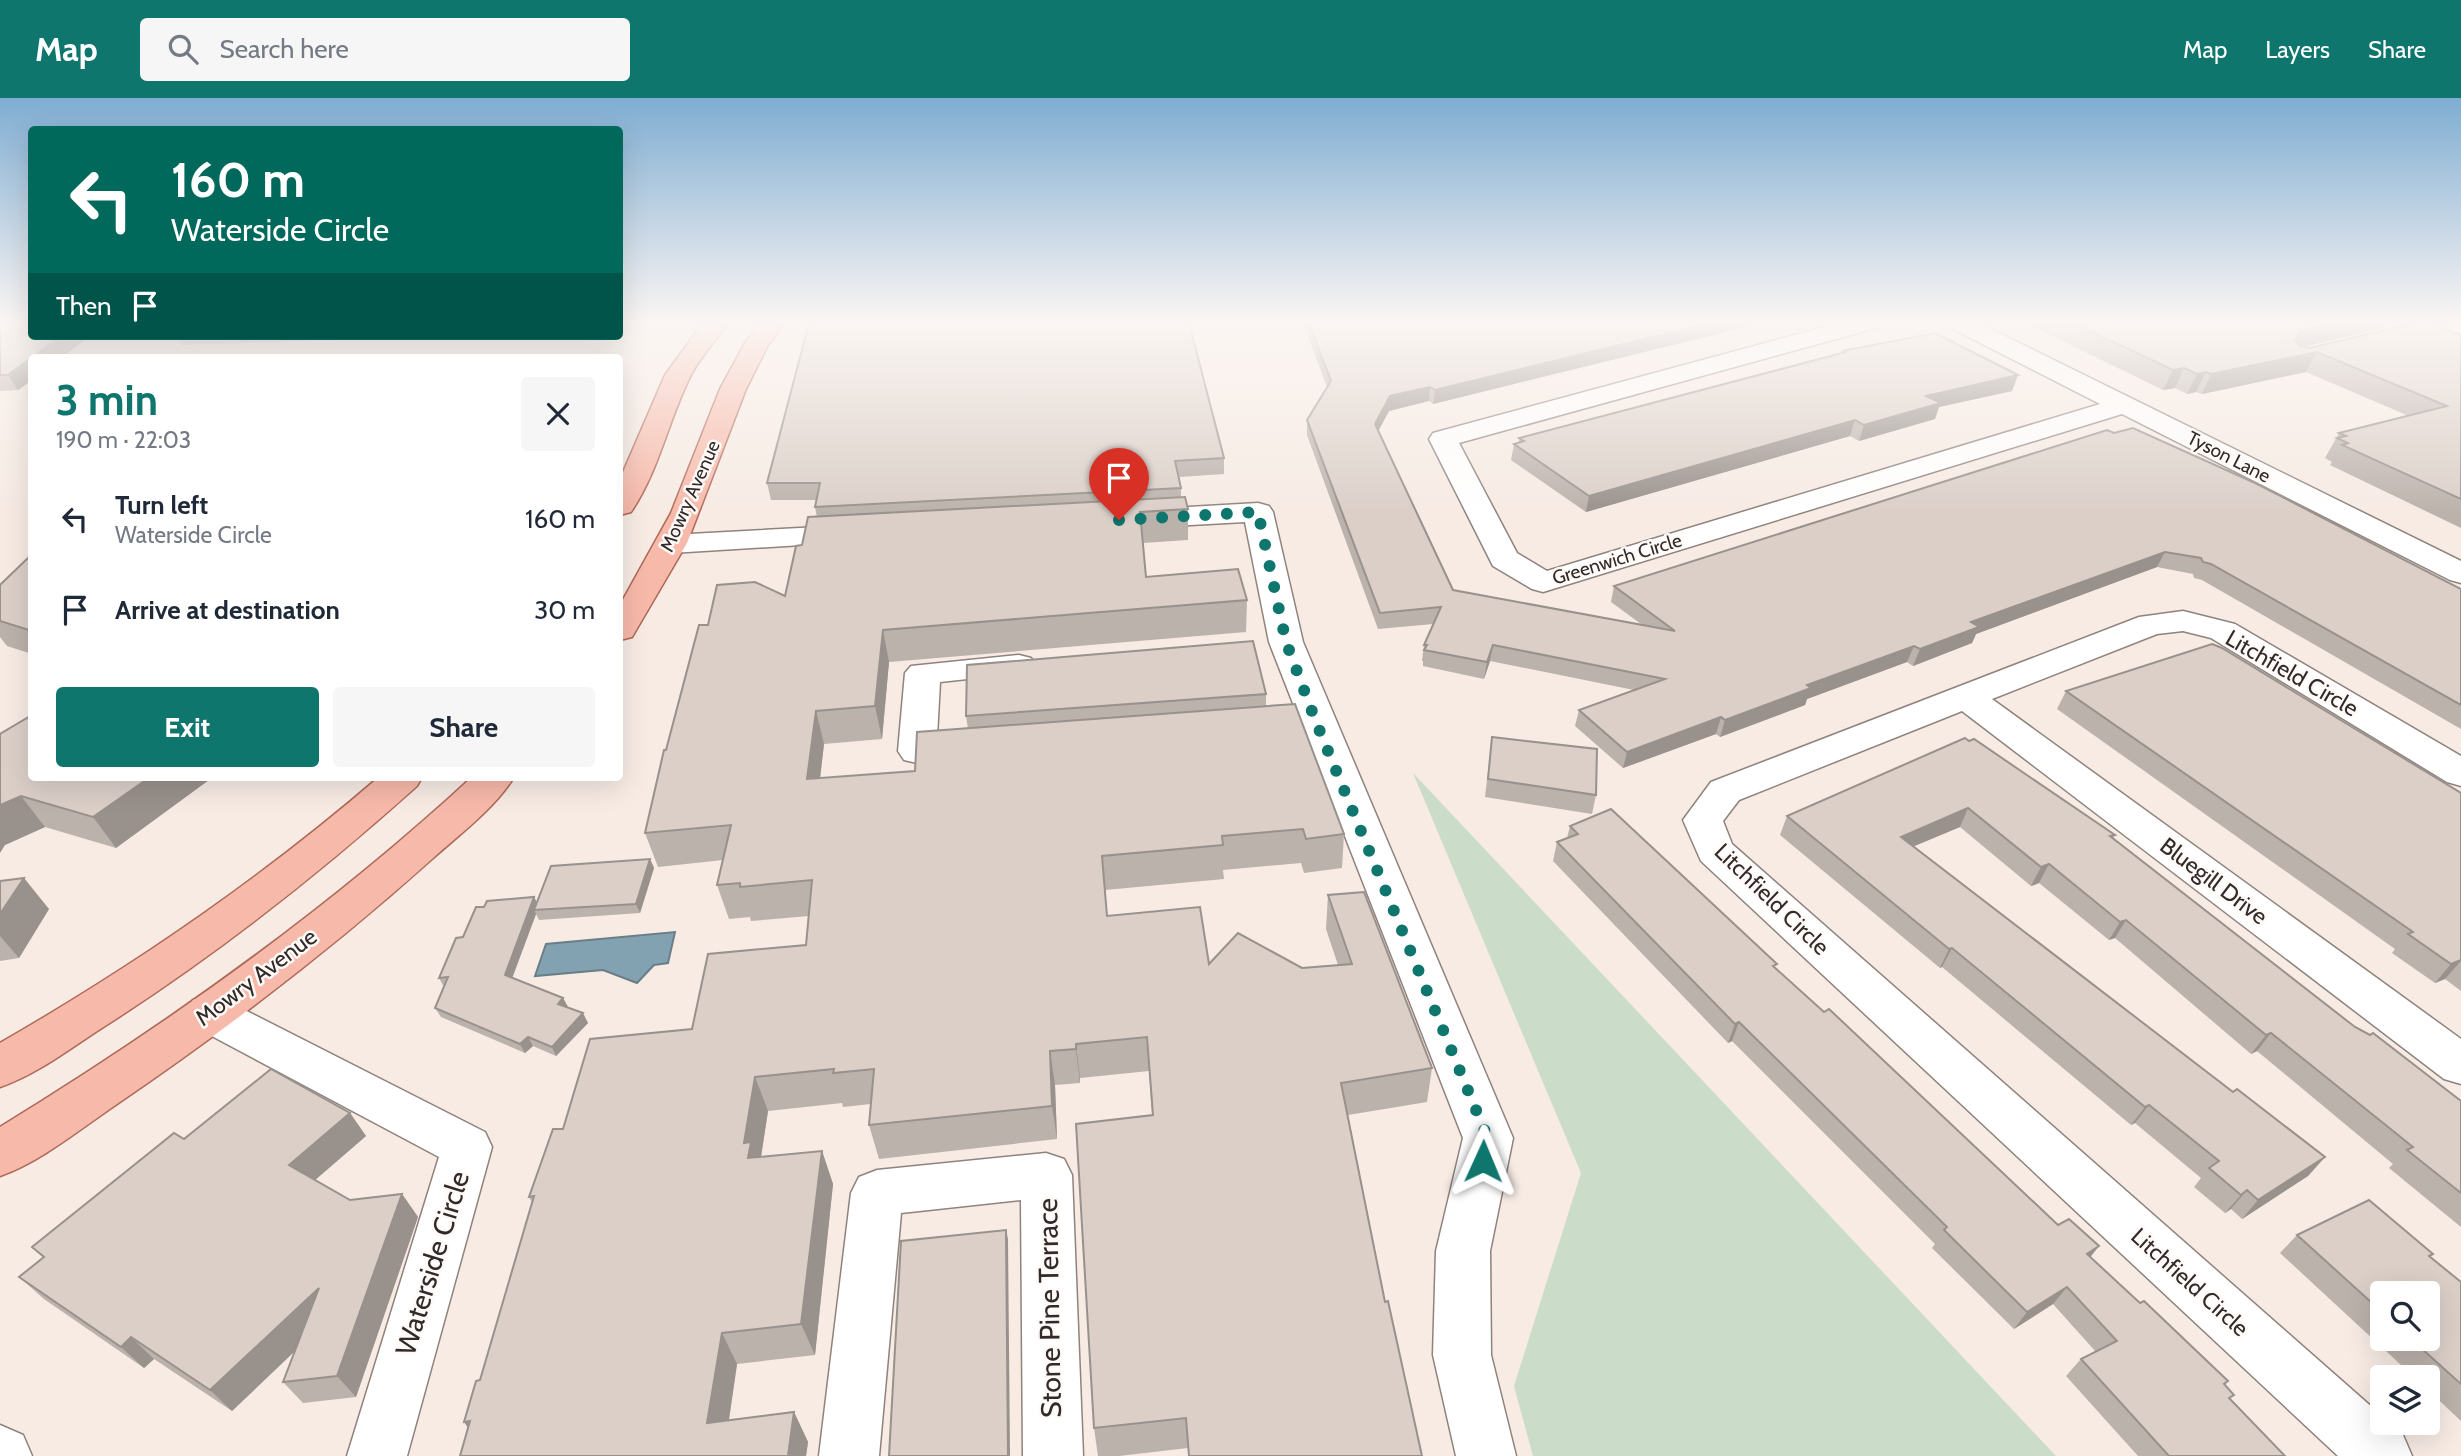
<!DOCTYPE html>
<html lang="en">
<head>
<meta charset="utf-8">
<style>
  body { margin:0; font-family:Cabin,sans-serif; background:#f6f6f7; color:#1f2937; height:100vh; display:flex; flex-direction:column; font-size:26px; white-space:nowrap }
  * { box-sizing:border-box; margin:0 }
  p { font-size:23px; color:#747a83 }
  .icon { flex:none; width:38px; height:38px; fill:none; stroke:currentColor; stroke-width:2; stroke-linecap:round; stroke-linejoin:round }
  .map { position:relative; flex:1; overflow:hidden }
  .panel { position:absolute; left:28px; top:256px; width:595px; height:427px; display:flex; flex-direction:column; background:#fff; border-radius:7px; box-shadow:0 7px 28px #0002 }
  .panel>* { flex:none }
  .hud { position:absolute; left:28px; top:28px; width:595px; height:214px; border-radius:7px; box-shadow:0 7px 28px #0002; background:#00695c; color:#fff; overflow:hidden }
  .controls { position:absolute; left:2370px; top:1183px; display:grid; gap:14px }
  .controls a { display:grid; place-items:center; width:70px; height:70px; border-radius:7px; background:#fff; box-shadow:0 7px 28px #0002; font-size:35px }
  .pin { position:absolute; display:grid; place-items:center; width:60px; height:60px; color:#fff; margin:-72px -30px; border-radius:50% 50% 50% 0; rotate:-45deg; box-shadow:0 0 7px #0007 }
  .pin .icon { rotate:45deg }
  .me { position:absolute; width:77px; margin:-38px; rotate:1deg; stroke-linejoin:round; filter:drop-shadow(0 0 5px #0008) }
  .turn { display:flex; align-items:center; gap:24px; height:147px; padding:0 28px; font-size:32px }
  .turn .icon { width:91px; height:91px; stroke-width:2.5 }
  .turn b { display:block; font-size:49px; line-height:60px }
  .then { display:flex; align-items:center; height:66px; padding:0 28px; background:#0003; gap:14px; font-size:26px }
  .round { display:grid; place-items:center; flex:none; width:74px; height:74px; border-radius:7px; background:#f6f6f7 }
  .overview { display:flex; align-items:center; justify-content:space-between; height:119px; padding:0 28px }
  h1 { font-size:42px; font-weight:700; line-height:52px; color:#0f766e }
  .primary-button { display:flex; gap:14px; margin-top:auto; padding:14px 28px }
  .primary-button a { flex:1; height:80px; border-radius:7px; background:#0f766e; color:#fff; font-size:28px; font-weight:700; line-height:80px; text-align:center }
  .primary-button a+a { background:#f6f6f7; color:#1f2937 }
  ul { padding:0; list-style:none }
  li { display:flex; align-items:center; gap:21px; height:91px; padding:0 28px }
  li div { flex:1 }
  li b { display:block; font-size:26px }
  li em { font-style:normal }
  header { display:flex; align-items:center; gap:42px; box-sizing:border-box; height:98px; padding:0 35px; background:#0f766e; color:#fff }
  header strong { font-size:33px }
  nav { display:flex; gap:38px; margin-inline-start:auto; font-size:24px }
  .search { width:490px; height:63px; background:#f6f6f7; display:flex; align-items:center; gap:18px; box-sizing:border-box; padding:0 24px; border-radius:7px; color:#747a83; font-size:26px }
  .map>svg:first-child { display:block }
  .green { fill:#cbdcc9 }
  .water { fill:#83a2b1; stroke:#6a7e88; stroke-width:2 }
  .lines { fill:none; stroke-linecap:round; stroke-linejoin:round }
  .street-casing { stroke:#8e837d; stroke-width:3 }
  .primary-casing { stroke:#ae6958; stroke-width:3 }
  .street { fill:#fff; fill-rule:evenodd }
  .primary { fill:#f7b9aa; fill-rule:evenodd }
  .wall { fill:#bcb2ac; fill-rule:evenodd }
  .shaded-wall { fill:#99918c }
  .building { fill:#dbcfc8; stroke:#99918c; stroke-width:2 }
  .route { stroke:#0f766e; stroke-width:12; stroke-dasharray:0 21.6 }
  .labels { text-anchor:middle; dominant-baseline:central; stroke-width:5; stroke-linejoin:round; paint-order:stroke }
  .far-street-label { font-size:19px; fill:#302b29; stroke:#fffaf7 }
  .street-label { font-size:23px; fill:#302b29; stroke:#fffaf7 }
  .near-street-label { font-size:28px; fill:#302b29; stroke:#fffaf7 }
</style>
</head>
<body>
<header>
<strong>Map</strong>
<div class="search"><svg class="icon" aria-label="search" viewBox="0 0 24 24"><circle cx="10" cy="10" r="6"/><path d="M15 15l6 6"/></svg>Search here</div>
<nav><a>Map</a><a>Layers</a><a>Share</a></nav>
</header>
<div class="map">
<svg width="2461" height="1358" viewBox="0 0 2461 1358">
  <rect width="100%" height="100%" fill="#f7ebe4"/>
  <polygon class="green" points="1413,675 2056,1358 1533,1358 1514,1288 1581,1075"/>
  <polygon class="water" points="675,834 668,865 654,867 637,885 603,872 535,878 546,846"/>
  <g class="lines">
    <defs>
      <g id="street">
        <polygon points="1839,225 1880,225 1876,230 1459,345 1517,455 1547,473 2100,306 1951,230 1947,225 1979,225 2461,463 2461,485 2450,482 2122,316 1543,494 1532,491 1493,468 1429,341 1433,335"/>
        <polygon points="1258,405 1269,408 1273,414 1303,544 1513,1040 1490,1153 1491,1257 1516,1358 1456,1358 1433,1257 1436,1153 1463,1040 1269,544 1245,424 1136,430 1125,427 1121,421 1125,415 1136,412"/>
        <polygon points="856,427 867,429 871,436 867,443 671,455 660,453 656,446 660,439 671,437"/>
        <polygon points="2183,513 2235,526 2461,658 2461,688 2447,684 2211,540 2183,533 2157,536 1992,601 2461,941 2461,986 2444,981 1962,613 1739,702 1723,723 1732,746 2382,1318 2382,1325 2390,1325 2403,1337 2412,1358 2338,1358 1701,763 1683,722 1711,684 2139,519"/>
        <polygon points="1019,557 1031,560 1036,567 1031,574 940,584 937,639 952,638 965,641 971,650 965,659 917,665 904,662 898,653 905,575 911,568"/>
        <polygon points="209,897 225,902 485,1034 492,1049 407,1358 347,1358 439,1059 193,928 186,915 193,902"/>
        <polygon points="1046,1055 1064,1061 1072,1077 1083,1358 1023,1358 1021,1102 901,1115 879,1358 819,1358 851,1095 859,1079 877,1072"/>
        <polygon points="0,1327 23,1337 32,1358 0,1358"/>
      </g>
      <g id="primary">
        <path d="M703,225h25c-12,18 -29,35 -38,54 -22,44 -31,94 -59,135l-11,3v-36l45,-104z"/>
        <polygon points="760,225 785,225 768,247 746,291 687,445 632,539 620,542 620,507 671,415 720,291 745,245"/>
        <path d="M379,679h43l-5,9c-98,88 -201,169 -312,240 -33,21 -67,48 -105,61v-44c134,-77 262,-165 379,-266z"/>
        <path d="M472,679h42c-19,31 -55,58 -82,82 -99,89 -205,170 -315,245 -37,25 -75,57 -117,72v-49c168,-103 327,-216 472,-350z"/>
      </g>
    </defs>
    <use href="#street" class="street-casing"/>
    <use href="#primary" class="primary-casing"/>
    <use href="#street" class="street"/>
    <use href="#primary" class="primary"/>
  </g>
  <g class="wall">
    <polygon points="0,225 32,238 90,238 18,292 0,293"/>
    <polygon points="1303,225 1762,225 1433,306 1429,303 1389,313 1378,333 1453,492 1641,526 1611,504 1614,488 2107,332 2461,491 2461,631 2202,482 2194,480 2193,476 2157,469 1976,536 1972,545 1913,568 1907,564 1807,601 1805,607 1720,639 1716,636 1623,670 1575,628 1579,612 1634,592 1490,563 1484,581 1423,568 1423,563 1422,563 1424,547 1433,526 1378,531 1307,337 1307,322 1327,289"/>
    <polygon points="2033,225 2385,225 2383,230 2304,249 2310,250 2461,237 2461,430 2330,367 2332,364 2325,360 2339,335 2409,318 2306,274 2202,296 2196,294 2187,296 2175,290 2163,292 2032,228"/>
    <polygon points="176,238 405,238 403,240 181,247"/>
    <polygon points="1842,253 2012,293 1939,309 1935,321 1859,343 1850,338 1586,414 1511,362 1514,346 1519,345 1519,340 1841,256"/>
    <polygon points="1224,360 1224,376 1179,379 1181,390 1181,400 1188,411 1188,442 1143,445 1146,479 1247,502 1246,534 889,564 882,641 824,646 820,680 915,673 968,631 966,618 1266,596 1266,608 1344,736 1342,770 1304,775 1301,765 1223,772 1224,781 1105,792 1107,818 1209,866 1302,870 1338,867 1326,831 1328,797 1432,970 1427,1004 1348,1017 1385,1204 1422,1358 1188,1358 1188,1350 1119,1358 1098,1358 1094,1330 1152,1017 1149,973 1080,980 1080,985 1055,987 1057,1041 879,1061 869,1027 871,1006 843,1009 842,1005 768,1013 761,1059 822,1053 833,1086 815,1257 737,1266 729,1322 794,1314 808,1344 806,1358 460,1358 468,1330 464,1324 480,1282 532,1104 529,1099 563,1031 692,931 806,847 809,818 751,823 750,819 729,821 717,787 723,762 658,769 645,735 666,652 708,527 785,498 802,447 817,419 815,409 816,402 771,402 767,385"/>
    <polygon points="32,456 32,556 7,548 0,539 0,487"/>
    <polygon points="2066,593 2461,695 2461,893 2445,881 2435,885 2392,855 2395,851 2057,611"/>
    <polygon points="32,617 32,679 213,679 116,750 45,729 5,747"/>
    <polygon points="1492,639 1596,697 1592,716 1485,699"/>
    <polygon points="1965,640 2115,737 2113,741 2355,929 2461,1003 2461,1129 2389,1070 2393,1066 2257,953 2251,956 2115,840 2109,842 2039,785 2031,788 1960,729 1914,748 2233,994 2325,1059 2308,1078 2242,1121 2231,1111 2225,1115 2194,1089 2201,1080 2135,1025 2131,1027 1942,869 1940,870 1780,737 1787,718"/>
    <polygon points="1570,728 1775,869 2090,1159 2224,1286 2230,1302 2285,1358 2138,1358 2066,1278 2081,1261 2096,1254 2053,1206 2014,1231 1932,1150 1935,1146 1732,943 1728,945 1553,763 1557,744 1567,740"/>
    <polygon points="650,761 654,770 640,815 539,822 536,816 512,880 563,900 568,909 588,925 556,958 533,948 525,955 441,919 435,910 444,889 439,880 463,839 537,805"/>
    <polygon points="0,783 49,811 19,860 0,863"/>
    <polygon points="350,1015 366,1038 315,1082 350,1102 402,1096 418,1119 356,1299 303,1305 283,1284 294,1254 232,1313 154,1261 144,1270 44,1201 19,1179 43,1159 32,1149 184,1041"/>
    <path d="M2297,1137l136,19 -3,2 31,26v139l-34,-32v-12h-13l-134,-124zM2382,1195l45,46h-45z"/>
  </g>
  <g class="shaded-wall">
    <polygon points="1710,225 1762,225 1433,306 1435,292"/>
    <polygon points="2332,225 2385,225 2383,230 2289,252 2300,233"/>
    <polygon points="61,238 90,238 62,259 33,259"/>
    <polygon points="2317,254 2306,274 2202,296 2211,276"/>
    <polygon points="32,260 32,282 18,292 8,277"/>
    <polygon points="2184,270 2175,290 2163,292 2173,272"/>
    <polygon points="2206,274 2196,294 2187,296 2197,276"/>
    <polygon points="2018,277 2012,293 1939,309 1935,321 1859,343 1864,327 1926,298"/>
    <polygon points="1430,289 1429,303 1389,313 1374,341 1375,326 1390,298"/>
    <polygon points="1855,322 1850,338 1586,414 1589,398"/>
    <polygon points="2165,454 2157,469 1976,536 1972,545 1913,568 1920,551 1971,524"/>
    <polygon points="883,532 889,564 882,641 875,608"/>
    <polygon points="1493,547 1490,563 1484,581 1487,564"/>
    <polygon points="1914,548 1907,564 1807,601 1805,607 1720,639 1725,622 1807,587"/>
    <polygon points="816,613 824,646 816,715 807,681"/>
    <polygon points="1721,619 1716,636 1623,670 1627,654"/>
    <polygon points="150,679 213,679 116,750 93,719"/>
    <polygon points="21,698 45,729 5,747 0,755 0,707"/>
    <polygon points="1968,710 1960,729 1893,757 1901,739"/>
    <polygon points="650,761 654,770 640,815 636,806"/>
    <polygon points="2049,766 2039,785 2031,788 2041,769"/>
    <polygon points="24,780 49,811 19,860 0,838 0,816"/>
    <polygon points="534,799 539,808 534,812 536,816 510,886 505,877"/>
    <polygon points="2126,822 2115,840 2109,842 2120,824"/>
    <polygon points="1952,850 1942,869 1940,870 1949,851"/>
    <polygon points="2461,863 2445,881 2435,885 2451,866"/>
    <polygon points="563,900 568,909 558,906"/>
    <polygon points="583,915 588,925 556,958 552,949"/>
    <polygon points="1739,924 1732,943 1728,945 1735,926"/>
    <polygon points="2271,935 2257,953 2251,956 2266,937"/>
    <polygon points="528,939 533,948 525,955 520,946"/>
    <polygon points="1076,946 1080,980 1080,985 1076,951"/>
    <polygon points="1050,953 1055,987 1057,1041 1052,1008"/>
    <polygon points="755,979 768,1013 760,1065 748,1060 744,1045"/>
    <polygon points="2149,1007 2135,1025 2131,1027 2145,1009"/>
    <polygon points="350,1015 366,1038 307,1089 289,1067"/>
    <polygon points="822,1053 833,1086 815,1257 801,1226"/>
    <polygon points="2325,1059 2308,1078 2242,1121 2258,1102"/>
    <polygon points="2247,1092 2231,1111 2225,1115 2241,1097"/>
    <polygon points="402,1096 418,1119 356,1299 337,1278"/>
    <polygon points="1006,1132 1008,1141 1010,1358 1008,1358"/>
    <polygon points="2099,1148 2085,1166 2087,1156"/>
    <polygon points="2067,1189 2053,1206 2014,1231 2027,1214"/>
    <polygon points="319,1190 338,1212 232,1313 210,1292"/>
    <polygon points="722,1235 737,1266 724,1355 707,1325"/>
    <polygon points="131,1239 154,1261 144,1270 121,1249"/>
    <polygon points="794,1314 808,1344 806,1358 788,1358"/>
    <polygon points="470,1323 488,1355 464,1324"/>
  </g>
  <g class="building">
    <polygon points="0,225 32,225 32,238 61,238 8,277 0,277"/>
    <polygon points="809,225 1189,225 1224,360 1175,363 1181,390 815,409 820,385 767,385"/>
    <polygon points="1309,225 1710,225 1435,292 1430,289 1390,298 1375,326 1453,492 1675,533 1614,488 2107,332 2114,335 2133,330 2255,385 2461,491 2461,607 2211,466 2203,464 2201,460 2165,454 1971,524 1979,529 1920,551 1914,548 1807,587 1811,590 1725,622 1721,619 1627,654 1579,612 1665,581 1493,547 1487,564 1424,552 1427,547 1424,547 1441,509 1380,515 1307,322 1331,283"/>
    <polygon points="2073,225 2332,225 2300,233 2295,242 2300,248 2310,250 2415,225 2432,225 2461,237 2461,401 2342,347 2348,345 2337,340 2346,338 2339,335 2447,308 2317,254 2211,276 2206,274 2197,276 2184,270 2173,272"/>
    <polygon points="1935,235 2018,277 1926,298 1941,305 1864,327 1855,322 1589,398 1514,346 1524,343 1519,340 1846,254 1842,253"/>
    <polygon points="1185,399 1188,411 1140,414 1146,479 1238,471 1247,502 883,532 875,608 816,613 807,681 915,673 917,634 1295,606 1344,736 1306,741 1303,731 1222,738 1223,747 1102,758 1107,818 1200,809 1209,866 1238,835 1302,870 1352,866 1328,797 1364,794 1432,970 1341,985 1385,1204 1388,1203 1422,1358 1189,1358 1186,1320 1094,1330 1076,1026 1153,1017 1147,939 1076,946 1076,951 1050,953 1052,1008 869,1027 874,971 833,975 834,971 755,979 744,1045 751,1044 748,1060 822,1053 801,1226 722,1235 707,1325 794,1314 788,1358 460,1358 470,1323 464,1324 476,1283 480,1282 534,1098 529,1099 553,1031 563,1031 590,941 692,931 708,856 806,847 812,782 740,789 740,785 717,787 731,727 645,735 664,652 666,652 699,527 708,527 717,487 755,484 785,498 796,448 802,447 808,419"/>
    <polygon points="32,456 32,533 0,523 0,487"/>
    <polygon points="1253,543 1266,596 966,618 967,567"/>
    <polygon points="2212,546 2222,550 2461,695 2461,862 2451,866 2408,836 2413,834 2066,593"/>
    <polygon points="32,617 32,679 150,679 93,719 21,698 0,707 0,636"/>
    <polygon points="1492,639 1597,651 1596,697 1488,681"/>
    <polygon points="1965,640 1969,643 1974,641 2115,737 2110,738 2355,929 2370,937 2373,935 2461,1003 2461,1095 2407,1052 2413,1049 2271,935 2266,937 2126,822 2120,824 2049,766 2041,769 1968,710 1901,739 2233,994 2237,991 2325,1059 2258,1102 2247,1092 2241,1097 2209,1070 2219,1063 2149,1007 2145,1009 1952,850 1949,851 1787,718"/>
    <polygon points="1611,711 1777,866 1773,868 1824,914 1829,911 2058,1127 2069,1121 2099,1148 2087,1156 2140,1205 2144,1203 2228,1283 2224,1286 2234,1297 2229,1300 2285,1358 2169,1358 2081,1261 2117,1243 2067,1189 2027,1214 1944,1132 1947,1129 1739,924 1735,926 1557,744 1578,736 1570,728"/>
    <polygon points="650,761 636,806 534,812 551,768"/>
    <polygon points="24,780 0,816 0,783"/>
    <polygon points="534,799 505,877 563,900 558,906 583,915 552,949 528,939 520,946 435,910 448,879 439,880 456,840 463,839 476,809 484,809 487,803"/>
    <polygon points="271,971 350,1015 289,1067 350,1102 402,1096 337,1278 283,1284 319,1190 210,1292 131,1239 121,1249 19,1179 44,1159 32,1149 174,1035 184,1041"/>
    <polygon points="2369,1102 2433,1156 2429,1158 2461,1184 2461,1286 2411,1241 2427,1241 2427,1195 2382,1195 2382,1214 2297,1137"/>
    <polygon points="1006,1132 1008,1358 889,1358 901,1143"/>
  </g>
  <linearGradient id="sky" x2="0" y2="1"><stop stop-color="#7fadd2"/><stop offset="0.54" stop-color="#fbf6f3"/><stop offset="1" stop-color="#fbf6f3" stop-opacity="0"/></linearGradient>
  <rect width="2461" height="416" fill="url(#sky)"/>
  <g class="lines">
    <polyline class="route" points="1119,422 1258,414 1286,544 1316,624 1488,1041 1483,1063"/>
  </g>
  <g class="labels">
    <g class="far-street-label">
      <text transform="translate(2229 359) rotate(27)">Tyson Lane</text>
      <text transform="translate(690 398) rotate(-66)">Mowry Avenue</text>
      <text transform="translate(1617 461) rotate(-17)">Greenwich Circle</text>
    </g>
    <g class="street-label">
      <text transform="translate(2292 575) rotate(30)">Litchfield Circle</text>
      <text transform="translate(2214 783) rotate(37)">Bluegill Drive</text>
      <text transform="translate(1772 801) rotate(44)">Litchfield Circle</text>
      <text transform="translate(256 879) rotate(-37)">Mowry Avenue</text>
      <text transform="translate(2190 1184) rotate(42)">Litchfield Circle</text>
    </g>
    <g class="near-street-label">
      <text transform="translate(432 1165) rotate(-73)">Waterside Circle</text>
      <text transform="translate(1049 1210) rotate(-91)">Stone Pine Terrace</text>
    </g>
  </g>
</svg>
<div class="controls">
<a><svg class="icon" aria-label="search" viewBox="0 0 24 24"><circle cx="10" cy="10" r="6"/><path d="M15 15l6 6"/></svg></a>
<a><svg class="icon" aria-label="layers" viewBox="0 0 24 24"><path d="M12 4l9 5-9 5-9-5zM3 14l9 5 9-5"/></svg></a>
</div>
<div class="pin" style="left:1119px;top:422px;background:#d93025"><svg class="icon" aria-label="arrive" viewBox="0 0 24 24"><path d="M6 21V4h12l-3 4 3 4H6"/></svg></div>
<svg class="me" style="left:1483px;top:1063px" viewBox="-20 -20 40 40"><path d="M0-17L14 15 0 8-14 15z" fill="#0f766e" stroke="#fff" stroke-width="4"/></svg>
<div class="hud">
<div class="turn"><svg class="icon" aria-label="left" viewBox="0 0 24 24"><path d="M17 20v-9H6M10 6l-5 5 5 5"/></svg><div><b>160 m</b>Waterside Circle</div></div>
<div class="then">Then<svg class="icon" aria-label="arrive" viewBox="0 0 24 24"><path d="M6 21V4h12l-3 4 3 4H6"/></svg></div>
</div>
<section class="panel">
<div class="overview"><div><h1>3 min</h1><p>190 m · 22:03</p></div><a class="round"><svg class="icon" aria-label="close" viewBox="0 0 24 24"><path d="M6 6l12 12M18 6L6 18"/></svg></a></div>
<ul>
<li><svg class="icon" aria-label="left" viewBox="0 0 24 24"><path d="M17 20v-9H6M10 6l-5 5 5 5"/></svg><div><b>Turn left</b><p>Waterside Circle</p></div><em>160 m</em></li>
<li><svg class="icon" aria-label="arrive" viewBox="0 0 24 24"><path d="M6 21V4h12l-3 4 3 4H6"/></svg><div><b>Arrive at destination</b></div><em>30 m</em></li>
</ul>
<div class="primary-button"><a>Exit</a><a>Share</a></div>
</section>
</div>
</body>
</html>
